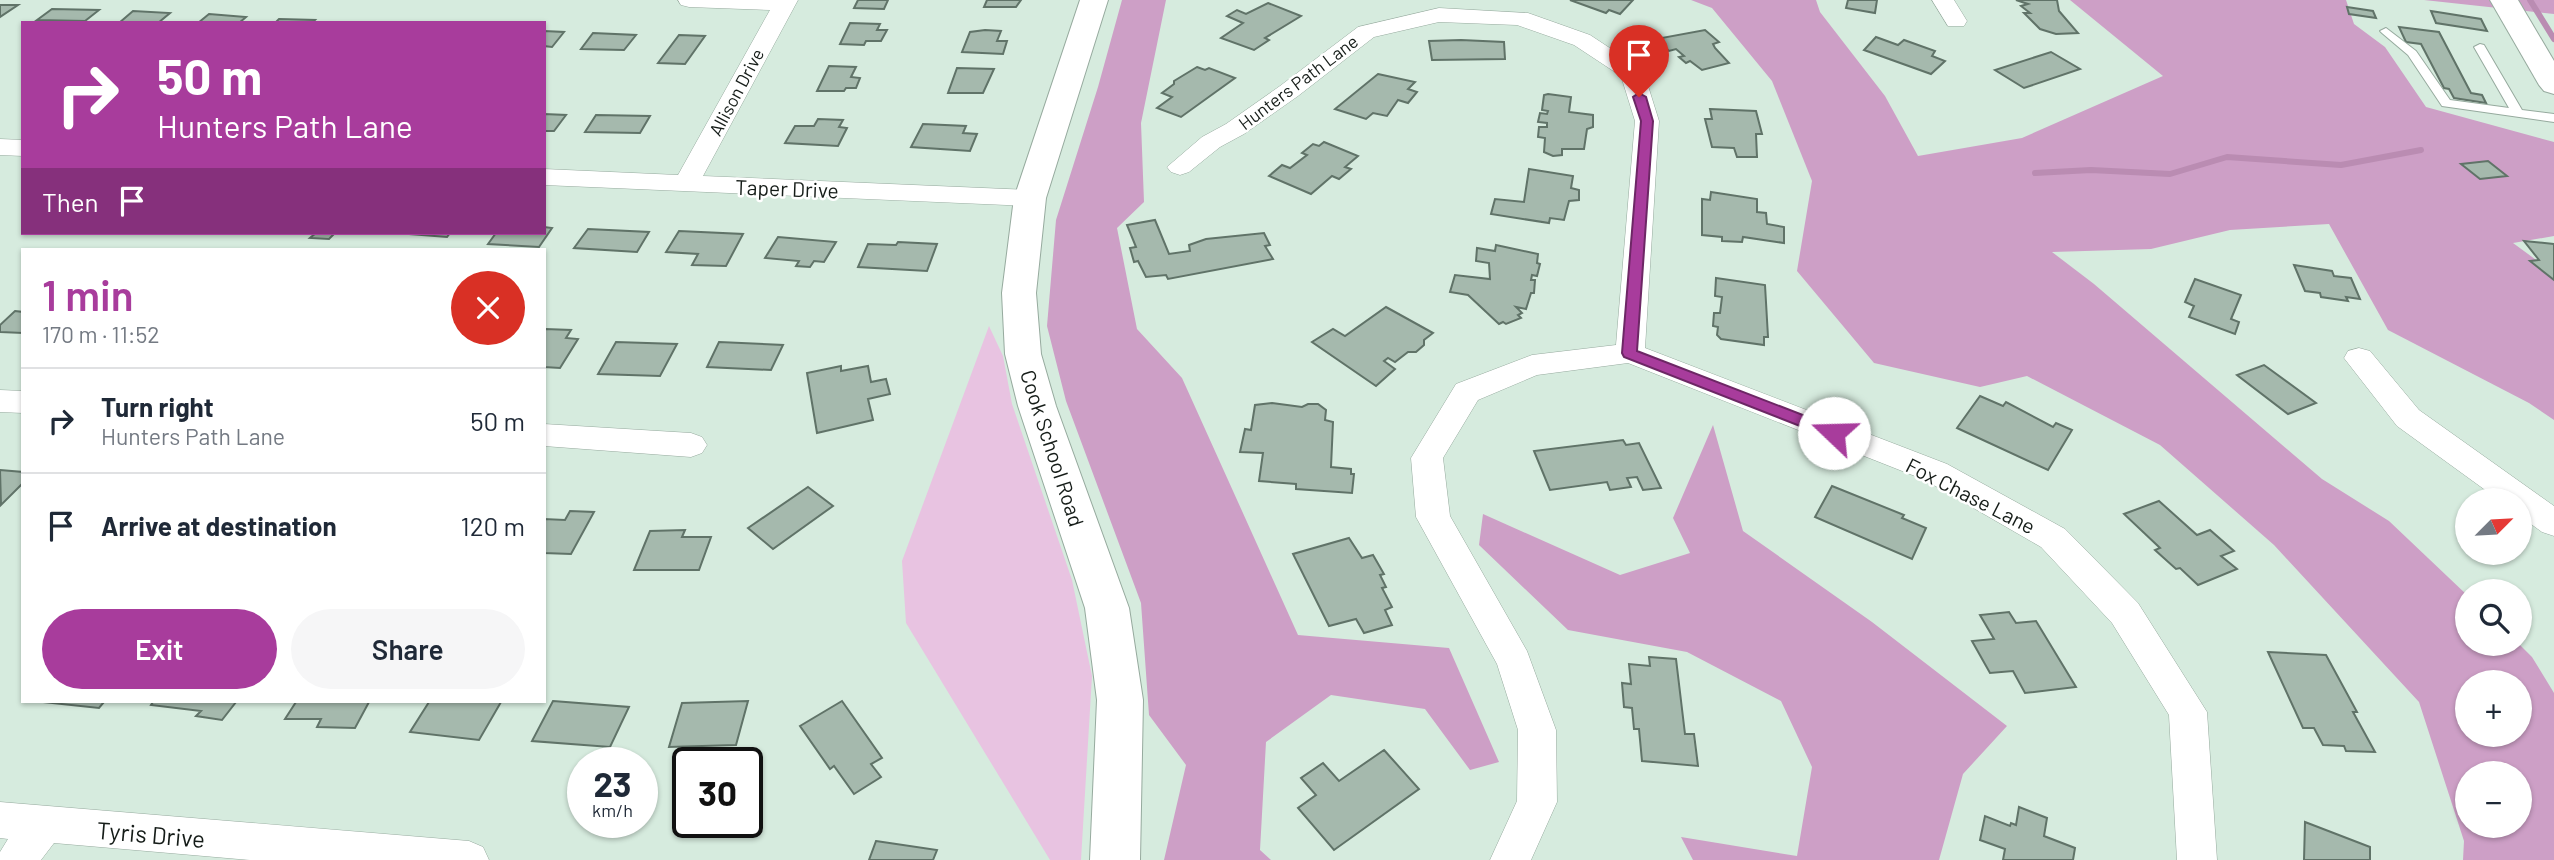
<!DOCTYPE html>
<html lang="en">
<head>
<meta charset="utf-8">
<style>
  body { margin:0; font-family:Barlow,sans-serif; background:#f6f6f7; color:#1f2937; height:100vh; display:flex; flex-direction:column; font-size:26px; white-space:nowrap }
  * { box-sizing:border-box; margin:0 }
  p { font-size:23px; color:#747a83 }
  .icon { flex:none; width:38px; height:38px; fill:none; stroke:currentColor; stroke-width:2; stroke-linecap:round; stroke-linejoin:round }
  .map { position:relative; flex:1; overflow:hidden }
  .details { position:absolute; left:21px; top:248px; width:525px; height:455px; display:flex; flex-direction:column; background:#fff; border-radius:0px; box-shadow:0 2px 5px #0004 }
  .details>* { flex:none }
  .hud { position:absolute; left:21px; top:21px; width:525px; height:214px; border-radius:0px; box-shadow:0 2px 5px #0004; background:#a83c9c; color:#fff; overflow:hidden }
  .needle { width:46px; rotate:66deg }
  .fabs { position:absolute; left:2455px; top:488px; display:grid; gap:14px }
  .fabs a { display:grid; place-items:center; width:77px; height:77px; border-radius:50%; background:#fff; box-shadow:0 2px 5px #0004; font-size:35px }
  .speed { position:absolute; left:567px; top:747px; display:flex; gap:14px; font-size:35px; font-weight:700; text-align:center }
  .speed>* { display:grid; place-content:center; width:91px; height:91px; border-radius:50%; background:#fff; box-shadow:0 2px 5px #0004; line-height:1 }
  .speed small { font-size:18px; font-weight:400 }
  .speed .limit { border:4px solid #111; border-radius:10px; background:#fff; color:#111 }
  .pin { position:absolute; display:grid; place-items:center; width:60px; height:60px; color:#fff; margin:-72px -30px; border-radius:50% 50% 50% 0; rotate:-45deg; box-shadow:0 0 7px #0007 }
  .pin .icon { rotate:45deg }
  .me { position:absolute; width:77px; margin:-38px; rotate:291deg; stroke-linejoin:round; filter:drop-shadow(0 0 5px #0008) }
  .turn { display:flex; align-items:center; gap:24px; height:147px; padding:0 21px; font-size:32px }
  .turn .icon { width:91px; height:91px; stroke-width:2.5 }
  .turn b { display:block; font-size:49px; line-height:60px }
  .then { display:flex; align-items:center; height:66px; padding:0 21px; background:#0003; gap:14px; font-size:26px }
  .round { display:grid; place-items:center; flex:none; width:74px; height:74px; border-radius:37px; background:#f6f6f7 }
  .headline { display:flex; align-items:center; justify-content:space-between; height:119px; padding:0 21px }
  h1 { font-size:42px; font-weight:600; line-height:52px; color:#a83c9c }
  .action { display:flex; gap:14px; margin-top:auto; padding:14px 21px }
  .action a { flex:1; height:80px; border-radius:42px; background:#a83c9c; color:#fff; font-size:28px; font-weight:600; line-height:80px; text-align:center }
  .action a+a { background:#f6f6f7; color:#1f2937 }
  ul { padding:0; list-style:none }
  li { display:flex; align-items:center; gap:21px; height:105px; padding:0 21px; border-top:2px solid #e0e1e3 }
  li div { flex:1 }
  li b { display:block; font-size:26px }
  li em { font-style:normal }
  .map>svg:first-child { display:block }
  .green { fill:#e8c3e1 }
  .forest { fill:#cd9fc6; fill-rule:evenodd }
  .lines { fill:none; stroke-linecap:round; stroke-linejoin:round }
  .stream { stroke:#ba8cb2; stroke-width:6 }
  .building { fill:#a5b9ad; stroke:#607368; stroke-width:2 }
  .service-casing { stroke:#96aa9e; stroke-width:2 }
  .minor-casing { stroke:#96aa9e; stroke-width:1 }
  .tertiary-casing { stroke:#96aa9e; stroke-width:2 }
  .service { fill:#fff; fill-rule:evenodd }
  .minor { fill:#fff; fill-rule:evenodd }
  .tertiary { fill:#fff; fill-rule:evenodd }
  .route { fill:#a83c9c; stroke:#6d2765; stroke-width:2 }
  .labels { text-anchor:middle; dominant-baseline:central; stroke-width:5; stroke-linejoin:round; paint-order:stroke }
  .far-street-label { font-size:18px; fill:#151c18; stroke:#fff }
  .street-label { font-size:21px; fill:#151c18; stroke:#fff }
  .near-street-label { font-size:24px; fill:#151c18; stroke:#fff }
</style>
</head>
<body>
<div class="map">
<svg width="2554" height="860" viewBox="0 0 2554 860">
  <rect width="100%" height="100%" fill="#d6ebde"/>
  <polygon class="green" points="989,326 1003,356 1012,404 1072,580 1092,676 1081,860 1050,860 906,623 902,561"/>
  <g class="forest">
    <polygon points="1122,0 1166,0 1141,123 1144,202 1117,228 1137,329 1182,378 1298,635 1449,648 1499,762 1470,770 1425,709 1331,695 1266,742 1260,850 1271,860 1164,860 1186,765 1149,715 1141,603 1066,401 1047,326 1056,220 1098,87"/>
    <path d="M1691,0h125l4,12 65,84 33,60 104,-18 141,-62 -93,-76h276l8,24 31,23 41,60 128,35v94l-41,7 41,30v147l-25,-17 -141,-73 -59,-106 -99,6 -79,19 -99,3 42,32 228,195 67,42 78,74 1,49h51l13,13 22,36v167h-91l1,-19 -45,-139 -145,-157 -114,-100 -133,-69 -47,11 -106,-24 -77,-92 15,-90 -40,-100 -60,-73zM2468,682h52v53h-52zM2468,774h52v52h-52z"/>
    <polygon points="2424,0 2554,0 2554,14"/>
    <polygon points="1713,425 1743,531 1872,622 2007,726 1963,774 1939,860 1693,860 1681,837 1797,856 1812,767 1781,701 1687,652 1568,630 1479,545 1483,514 1620,575 1690,553 1673,518"/>
  </g>
  <g class="lines">
    <g class="stream">
      <polyline points="2530,0 2554,39"/>
      <polyline points="2035,173 2091,170 2170,174 2227,157 2341,165 2421,150"/>
    </g>
  </g>
  <g class="building">
    <polygon points="858,0 888,0 884,9 854,8"/>
    <polygon points="987,0 1021,0 1016,7 984,7"/>
    <polygon points="1570,0 1633,0 1620,14 1609,10 1606,13"/>
    <polygon points="1848,0 1877,0 1875,13 1846,8"/>
    <polygon points="2016,0 2057,0 2059,11 2078,33 2056,34 2040,29 2024,13 2030,13 2021,6 2028,4"/>
    <polygon points="1268,3 1301,16 1265,38 1269,40 1254,50 1221,38 1243,23 1227,16 1237,10 1246,14"/>
    <polygon points="0,5 18,5 0,17"/>
    <polygon points="2347,7 2373,11 2376,18 2349,14"/>
    <polygon points="52,9 99,10 85,21 37,20"/>
    <polygon points="133,11 170,13 158,23 119,23"/>
    <polygon points="2431,11 2481,19 2487,31 2436,23"/>
    <polygon points="209,14 246,17 239,23 198,23"/>
    <polygon points="279,19 315,20 312,23 275,23"/>
    <polygon points="850,23 880,24 877,30 887,30 881,41 866,41 864,45 840,44"/>
    <polygon points="2399,27 2439,32 2471,93 2482,95 2486,103 2454,98 2449,89 2444,88 2421,44 2406,42"/>
    <polygon points="985,30 1001,31 997,41 1007,41 1003,54 962,52 970,32"/>
    <polygon points="1705,30 1719,42 1713,44 1715,48 1729,63 1702,70 1690,61 1686,63 1679,57 1684,56 1676,49 1669,51 1656,39"/>
    <polygon points="544,31 564,32 552,47 544,46"/>
    <polygon points="593,33 636,35 624,50 581,49"/>
    <polygon points="679,35 705,36 685,64 658,63"/>
    <polygon points="1876,37 1898,45 1904,40 1935,51 1932,56 1945,61 1931,74 1864,50"/>
    <polygon points="1461,40 1504,42 1505,59 1432,60 1429,41"/>
    <polygon points="2051,52 2080,69 2024,88 1995,70"/>
    <polygon points="829,66 856,67 851,77 860,78 856,88 846,88 844,91 817,91"/>
    <polygon points="1197,67 1205,70 1209,68 1235,78 1181,117 1157,108 1172,97 1162,93 1174,84 1174,81"/>
    <polygon points="957,68 994,69 983,93 948,93"/>
    <polygon points="1378,74 1415,82 1408,89 1417,92 1408,103 1398,100 1387,116 1373,113 1366,119 1335,109"/>
    <polygon points="1548,94 1571,97 1569,112 1593,115 1593,127 1587,129 1584,149 1562,149 1562,155 1553,156 1544,152 1545,138 1538,137 1539,127 1547,127 1547,123 1538,122 1540,113 1547,114 1548,111 1542,110 1544,95"/>
    <polygon points="1710,109 1756,111 1762,134 1756,134 1757,157 1737,157 1734,148 1712,147 1705,119 1712,119"/>
    <polygon points="544,114 566,115 554,131 544,131"/>
    <polygon points="596,115 650,116 640,133 585,132"/>
    <polygon points="818,119 843,120 839,127 847,128 838,146 785,143 795,126 814,126"/>
    <polygon points="923,124 966,126 963,133 977,134 970,151 911,147"/>
    <polygon points="1324,142 1358,156 1345,167 1351,169 1339,179 1332,176 1311,194 1269,176 1282,165 1290,168 1307,155 1302,153 1313,144 1319,146"/>
    <polygon points="2488,161 2507,176 2480,179 2461,164"/>
    <polygon points="1529,169 1573,176 1571,188 1579,190 1579,200 1569,201 1564,220 1550,218 1549,223 1491,214 1495,199 1524,202"/>
    <polygon points="1711,192 1757,199 1757,212 1766,213 1767,224 1784,227 1784,243 1743,237 1742,242 1722,241 1722,237 1702,235 1702,199 1710,200"/>
    <polygon points="1155,220 1169,254 1190,251 1189,245 1206,239 1264,233 1270,245 1265,246 1273,259 1168,279 1166,275 1146,277 1138,261 1134,262 1130,248 1136,247 1127,225"/>
    <polygon points="544,227 552,228 539,247 488,244 496,233 544,233"/>
    <polygon points="588,229 649,232 637,252 574,248"/>
    <polygon points="679,231 743,234 726,266 692,265 698,254 666,252"/>
    <polygon points="316,233 335,233 329,239 310,238"/>
    <polygon points="396,233 450,233 447,237"/>
    <polygon points="778,237 836,242 824,262 814,261 810,267 796,266 799,261 765,258"/>
    <polygon points="2524,241 2554,244 2554,280 2530,261 2539,260"/>
    <polygon points="898,242 937,244 927,271 858,267 868,244 896,245"/>
    <polygon points="1496,245 1538,254 1537,263 1540,264 1537,276 1532,275 1531,280 1535,280 1534,293 1531,293 1526,309 1516,307 1522,313 1518,315 1521,318 1506,324 1503,322 1499,324 1468,295 1450,292 1455,275 1490,279 1489,263 1476,261 1477,248 1495,251"/>
    <polygon points="2294,265 2332,271 2334,276 2351,278 2360,299 2346,297 2348,301 2321,297 2320,293 2305,291"/>
    <polygon points="1716,278 1765,285 1768,337 1764,337 1764,345 1721,339 1717,335 1718,327 1713,326 1714,313 1720,313 1722,297 1715,296"/>
    <polygon points="2195,279 2241,295 2231,319 2239,322 2235,334 2189,317 2194,306 2185,302"/>
    <polygon points="1386,307 1433,333 1424,340 1424,345 1416,352 1408,352 1395,362 1388,358 1384,361 1395,369 1376,386 1312,342 1333,329 1345,336"/>
    <polygon points="15,311 23,312 23,333 0,332 0,325"/>
    <polygon points="545,329 571,330 566,338 578,339 560,368 544,367"/>
    <polygon points="616,342 677,344 660,376 598,374"/>
    <polygon points="719,342 783,345 771,370 707,367"/>
    <polygon points="2264,365 2316,403 2288,414 2237,375"/>
    <polygon points="841,366 841,371 868,366 871,382 886,379 890,394 868,399 873,420 817,433 807,373"/>
    <polygon points="1980,396 2003,406 2006,402 2053,427 2056,423 2072,430 2048,470 1957,428"/>
    <polygon points="1272,403 1302,407 1308,404 1318,404 1326,410 1325,420 1333,422 1331,467 1351,469 1351,474 1354,474 1352,493 1296,489 1296,484 1259,481 1263,453 1240,452 1245,429 1251,430 1255,405"/>
    <polygon points="1623,440 1626,445 1639,443 1661,488 1643,490 1637,477 1627,478 1631,487 1610,490 1607,482 1550,490 1534,451"/>
    <polygon points="0,470 23,472 23,483 1,505"/>
    <polygon points="1832,486 1904,515 1902,518 1926,528 1912,559 1815,517"/>
    <polygon points="808,487 833,506 773,549 748,528"/>
    <polygon points="2159,501 2197,535 2210,530 2234,551 2221,556 2237,569 2198,585 2180,568 2176,569 2155,550 2160,548 2124,514"/>
    <polygon points="570,511 594,512 571,554 544,553 544,519 565,520"/>
    <polygon points="685,530 682,537 711,537 699,570 634,570 650,531"/>
    <polygon points="1349,538 1362,558 1373,555 1384,574 1380,575 1386,587 1382,588 1392,607 1385,610 1392,625 1364,633 1356,619 1329,626 1293,554"/>
    <polygon points="2009,612 2016,623 2036,621 2076,687 2025,693 2013,671 1990,673 1972,641 1994,639 1980,615"/>
    <polygon points="2268,652 2326,655 2357,712 2353,712 2375,752 2346,751 2344,746 2323,745 2314,728 2303,728"/>
    <polygon points="1649,657 1676,659 1685,734 1694,734 1698,766 1642,761 1639,729 1634,729 1632,708 1624,707 1622,683 1631,684 1629,664 1650,666"/>
    <polygon points="553,701 629,707 610,747 532,741"/>
    <polygon points="748,701 736,745 669,747 682,703"/>
    <polygon points="842,701 882,758 871,764 881,777 854,794 834,766 830,769 800,726"/>
    <polygon points="43,702 104,702 99,708"/>
    <polygon points="153,702 236,702 222,720 196,716 201,711 151,705"/>
    <polygon points="296,702 369,702 355,728 317,727 321,719 285,719"/>
    <polygon points="429,702 501,702 479,740 410,732"/>
    <polygon points="1384,750 1419,789 1334,850 1298,808 1316,795 1301,778 1323,763 1339,781"/>
    <polygon points="2019,807 2047,818 2044,836 2075,848 2073,860 2003,860 2005,849 1980,840 1985,816 2010,826 2011,823 2016,825"/>
    <polygon points="2305,822 2370,847 2370,860 2304,860"/>
    <polygon points="876,841 937,850 933,860 869,860"/>
  </g>
  <g class="lines">
    <defs>
      <polygon id="service" points="2386,28 2416,51 2450,100 2509,108 2474,47 2480,44 2484,45 2522,110 2554,114 2554,122 2442,106 2408,55 2382,33 2380,31"/>
      <g id="minor">
        <polygon points="678,0 798,0 703,176 1030,190 1039,192 1043,198 1039,204 1030,206 544,185 544,169 678,175 770,10 689,7 681,5"/>
        <polygon points="1932,0 1954,0 1967,21 1964,26 1948,26"/>
        <polygon points="1439,8 1528,13 1590,35 1640,68 1644,73 1659,121 1645,348 1947,464 2065,529 2138,603 2207,712 2217,860 2177,860 2169,715 2112,623 2041,547 1925,480 1628,363 1537,375 1478,400 1443,458 1450,516 1527,651 1556,730 1557,802 1531,860 1490,860 1517,801 1518,730 1497,664 1416,517 1411,458 1456,384 1532,355 1616,345 1635,121 1621,76 1574,45 1517,25 1439,22 1374,37 1298,96 1244,134 1220,147 1189,172 1180,175 1171,172 1167,167 1202,137 1226,124 1280,86 1358,27"/>
        <polygon points="0,139 23,140 23,156 0,155"/>
        <polygon points="2359,348 2370,351 2419,410 2554,506 2554,536 2542,532 2520,516 2520,500 2499,500 2397,426 2344,358 2348,351"/>
        <polygon points="0,390 23,391 23,413 0,412"/>
        <polygon points="544,424 691,433 702,437 707,445 702,453 691,457 544,446"/>
        <polygon points="0,802 469,841 483,847 489,860 250,860 54,843 41,860 0,860 0,852 8,839 0,838"/>
      </g>
      <g id="tertiary">
        <polygon points="1080,0 1108,0 1046,198 1036,293 1041,354 1056,406 1129,608 1143,700 1140,860 1090,860 1097,700 1085,608 1018,406 1005,354 1002,293 1014,198"/>
        <polygon points="2490,0 2518,0 2554,61 2554,94 2544,91 2539,85"/>
      </g>
    </defs>
    <use href="#service" class="service-casing"/>
    <use href="#minor" class="minor-casing"/>
    <use href="#tertiary" class="tertiary-casing"/>
    <use href="#service" class="service"/>
    <use href="#minor" class="minor"/>
    <use href="#tertiary" class="tertiary"/>
  </g>
  <polygon class="route" points="1639,93 1646,97 1653,121 1637,351 1839,429 1842,433 1839,437 1828,437 1624,357 1622,353 1641,121 1633,97"/>
  <g class="labels">
    <g class="far-street-label">
      <text transform="translate(1298 82) rotate(-37)">Hunters Path Lane</text>
      <text transform="translate(736 92) rotate(-62)">Allison Drive</text>
    </g>
    <g class="street-label">
      <text transform="translate(787 188) rotate(2)">Taper Drive</text>
      <text transform="translate(1053 448) rotate(72)">Cook School Road</text>
      <text transform="translate(1971 495) rotate(27)">Fox Chase Lane</text>
    </g>
    <g class="near-street-label">
      <text transform="translate(151 834) rotate(5)">Tyris Drive</text>
    </g>
  </g>
</svg>
<div class="fabs">
<a><svg class="needle" viewBox="-14 -14 28 28"><path d="M0-13l5 13h-10z" fill="#e53935"/><path d="M0 13l5-13h-10z" fill="#747a83"/></svg></a>
<a><svg class="icon" aria-label="search" viewBox="0 0 24 24"><circle cx="10" cy="10" r="6"/><path d="M15 15l6 6"/></svg></a>
<a>+</a>
<a>−</a>
</div>
<div class="speed"><div>23<small>km/h</small></div><div class="limit">30</div></div>
<div class="pin" style="left:1639px;top:97px;background:#d93025"><svg class="icon" aria-label="arrive" viewBox="0 0 24 24"><path d="M6 21V4h12l-3 4 3 4H6"/></svg></div>
<svg class="me" style="left:1834px;top:433px" viewBox="-20 -20 40 40"><circle r="19" fill="#fff"/><path d="M0-13L10 11 0 6-10 11z" fill="#a83c9c"/></svg>
<div class="hud">
<div class="turn"><svg class="icon" aria-label="right" viewBox="0 0 24 24"><path d="M7 20v-9h11M14 6l5 5-5 5"/></svg><div><b>50 m</b>Hunters Path Lane</div></div>
<div class="then">Then<svg class="icon" aria-label="arrive" viewBox="0 0 24 24"><path d="M6 21V4h12l-3 4 3 4H6"/></svg></div>
</div>
<section class="details">
<div class="headline"><div><h1>1 min</h1><p>170 m · 11:52</p></div><a class="round" style="background:#d93025;color:#fff"><svg class="icon" aria-label="close" viewBox="0 0 24 24"><path d="M6 6l12 12M18 6L6 18"/></svg></a></div>
<ul>
<li><svg class="icon" aria-label="right" viewBox="0 0 24 24"><path d="M7 20v-9h11M14 6l5 5-5 5"/></svg><div><b>Turn right</b><p>Hunters Path Lane</p></div><em>50 m</em></li>
<li><svg class="icon" aria-label="arrive" viewBox="0 0 24 24"><path d="M6 21V4h12l-3 4 3 4H6"/></svg><div><b>Arrive at destination</b></div><em>120 m</em></li>
</ul>
<div class="action"><a>Exit</a><a>Share</a></div>
</section>
</div>
</body>
</html>
